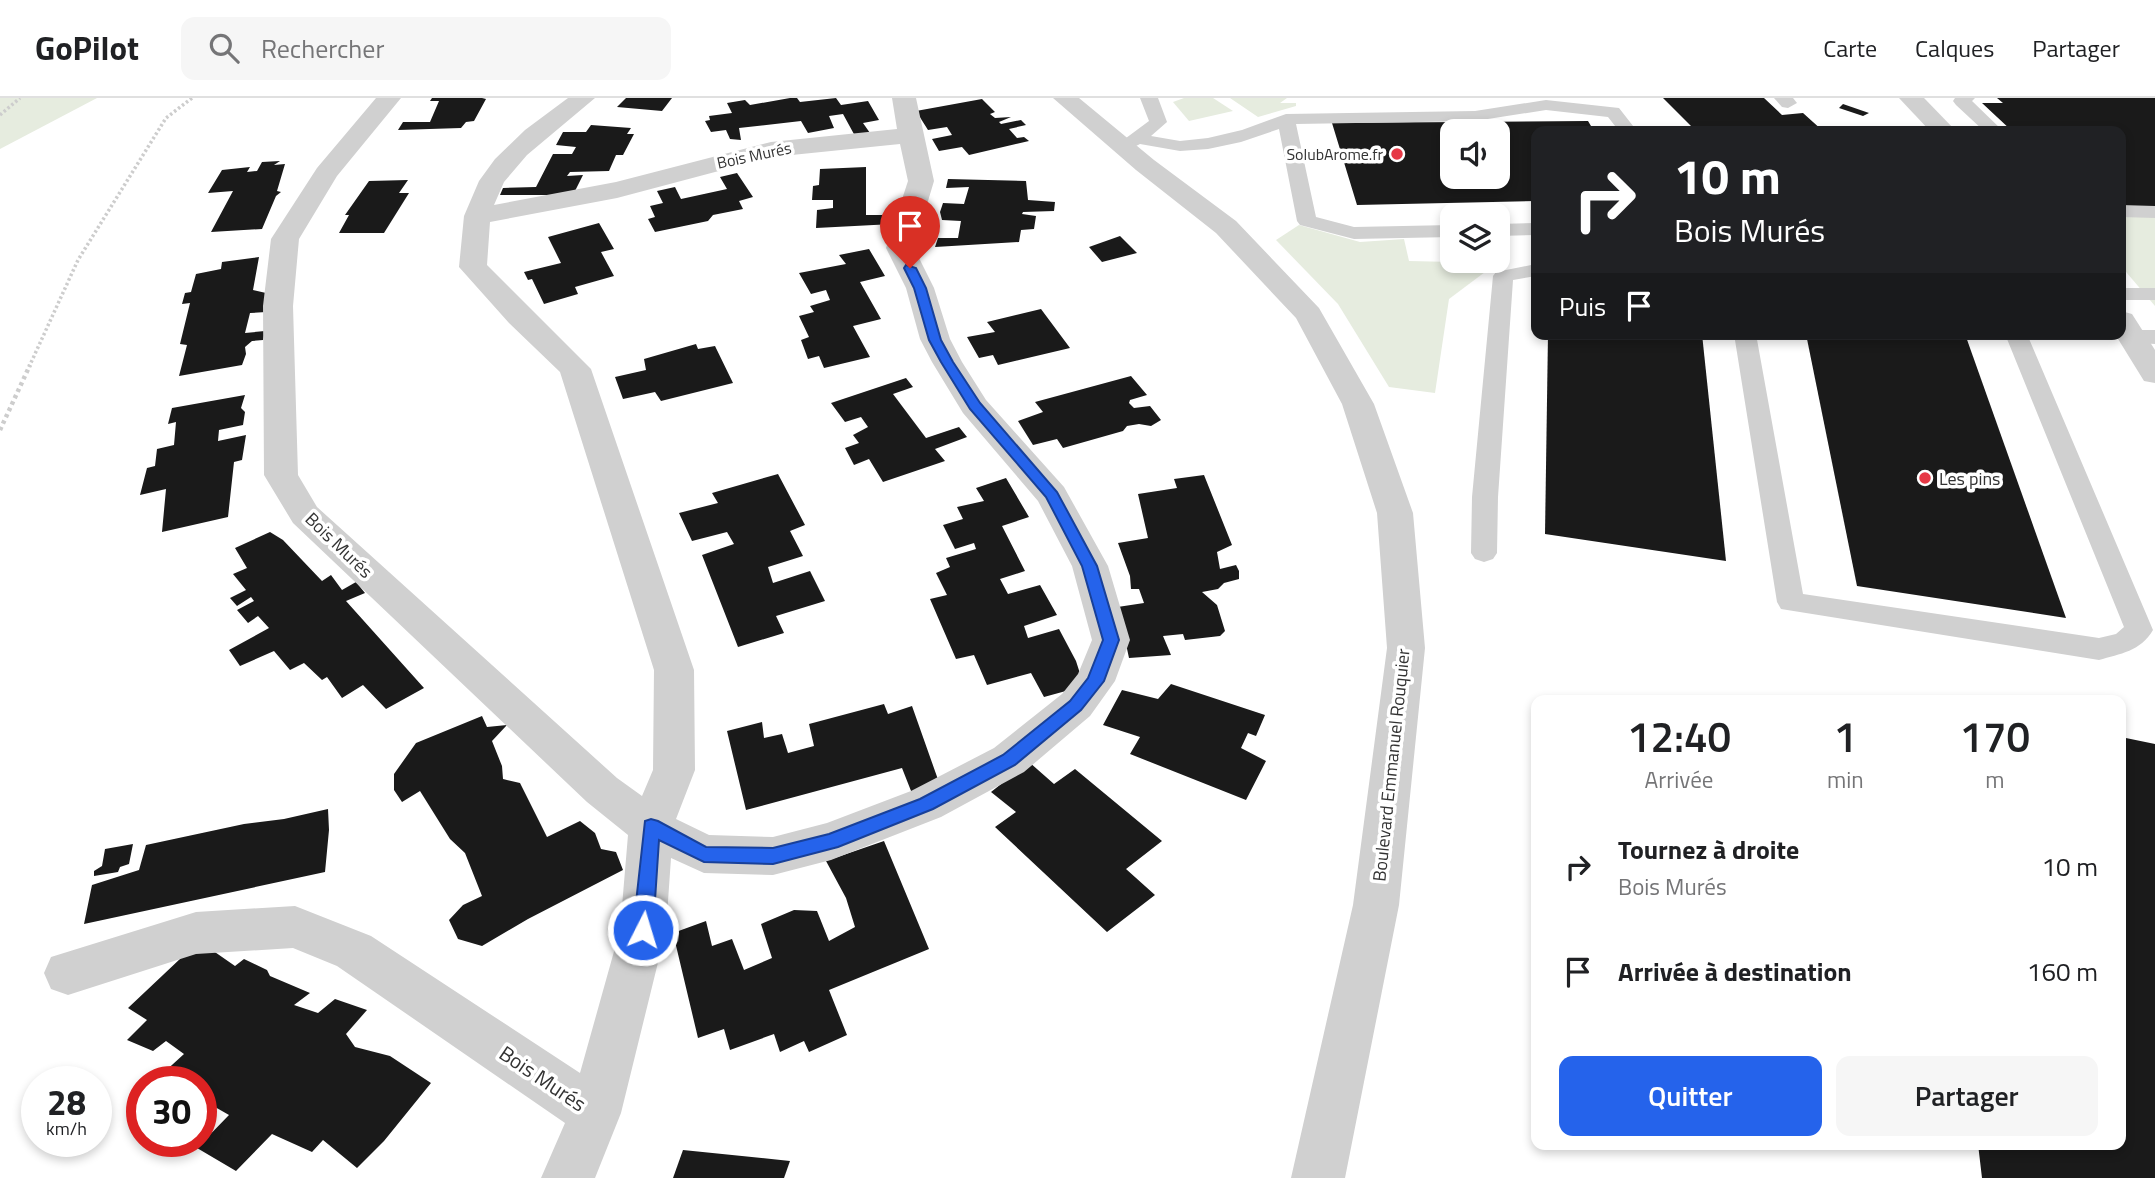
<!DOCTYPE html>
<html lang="fr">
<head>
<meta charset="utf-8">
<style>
  body { margin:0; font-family:"Titillium Web",sans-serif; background:#f6f6f6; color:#202124; height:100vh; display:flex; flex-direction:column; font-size:26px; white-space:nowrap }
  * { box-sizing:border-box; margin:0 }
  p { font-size:23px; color:#757577 }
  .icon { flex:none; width:38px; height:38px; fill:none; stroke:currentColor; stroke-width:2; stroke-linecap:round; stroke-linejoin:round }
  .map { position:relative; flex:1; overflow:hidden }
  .details { position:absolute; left:1531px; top:597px; width:595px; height:455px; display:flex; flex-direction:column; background:#fff; border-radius:14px; box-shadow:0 4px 10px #0003 }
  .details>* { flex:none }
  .hud { position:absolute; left:1531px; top:28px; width:595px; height:214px; border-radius:14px; box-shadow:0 4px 10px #0003; background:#202124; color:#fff; overflow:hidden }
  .tools { position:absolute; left:1440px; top:21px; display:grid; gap:14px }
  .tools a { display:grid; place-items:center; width:70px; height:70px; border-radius:14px; background:#fff; box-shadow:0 4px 10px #0003; font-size:35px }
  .speed { position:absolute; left:21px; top:968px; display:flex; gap:14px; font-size:35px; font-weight:700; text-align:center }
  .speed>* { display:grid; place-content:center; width:91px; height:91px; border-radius:50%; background:#fff; box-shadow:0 4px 10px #0003; line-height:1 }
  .speed small { font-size:18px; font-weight:400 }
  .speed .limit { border:10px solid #d22; background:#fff; color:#111 }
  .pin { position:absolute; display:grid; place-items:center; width:60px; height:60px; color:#fff; margin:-72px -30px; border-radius:50% 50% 50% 0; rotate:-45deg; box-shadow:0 0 7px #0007 }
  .pin .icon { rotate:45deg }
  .me { position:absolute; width:77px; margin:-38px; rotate:5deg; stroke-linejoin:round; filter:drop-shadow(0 0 5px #0008) }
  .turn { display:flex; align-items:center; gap:24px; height:147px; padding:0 28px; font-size:32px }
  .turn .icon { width:91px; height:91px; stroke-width:2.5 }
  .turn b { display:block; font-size:49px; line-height:60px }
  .then { display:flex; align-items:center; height:66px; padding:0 28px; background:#0003; gap:14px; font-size:26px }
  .eta { display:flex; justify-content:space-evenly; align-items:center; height:119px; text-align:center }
  .eta b { font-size:42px; font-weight:600; line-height:49px }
  .button { display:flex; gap:14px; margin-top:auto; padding:14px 28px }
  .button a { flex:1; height:80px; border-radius:14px; background:#2563eb; color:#fff; font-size:28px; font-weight:600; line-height:80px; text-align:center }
  .button a+a { background:#f6f6f6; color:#202124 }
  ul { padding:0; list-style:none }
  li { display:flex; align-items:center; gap:21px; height:105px; padding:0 28px }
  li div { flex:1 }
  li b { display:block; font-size:26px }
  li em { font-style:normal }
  header { display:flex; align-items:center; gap:42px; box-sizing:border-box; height:98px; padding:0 35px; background:#fff; border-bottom:2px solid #e0e0e0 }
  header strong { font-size:33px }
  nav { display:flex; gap:38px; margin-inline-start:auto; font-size:24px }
  .search { width:490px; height:63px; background:#f6f6f6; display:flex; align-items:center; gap:18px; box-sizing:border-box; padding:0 24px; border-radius:14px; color:#757577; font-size:26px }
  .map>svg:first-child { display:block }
  .green { fill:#e6ecdf }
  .building { fill:#1a1a1a; fill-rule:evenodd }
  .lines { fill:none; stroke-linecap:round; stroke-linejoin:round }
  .path-far1 { stroke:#cdcdcd; stroke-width:3.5; stroke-dasharray:2.5 2.5; stroke-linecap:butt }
  .path { stroke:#cdcdcd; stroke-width:4.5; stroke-dasharray:3.5 3.5; stroke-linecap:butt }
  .service { fill:#d0d0d0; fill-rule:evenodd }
  .minor { fill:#d0d0d0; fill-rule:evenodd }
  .tertiary { fill:#d0d0d0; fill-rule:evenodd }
  .route { fill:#2563eb; stroke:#184099; stroke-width:2 }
  .poi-dot { fill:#e63946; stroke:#fff; stroke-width:2.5 }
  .labels { text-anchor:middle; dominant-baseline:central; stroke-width:7; stroke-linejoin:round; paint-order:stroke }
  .far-poi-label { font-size:16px; fill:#333; stroke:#fff; text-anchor:end }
  .far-street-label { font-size:16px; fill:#333; stroke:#fff }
  .poi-label { font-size:18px; fill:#333; stroke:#fff; text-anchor:start }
  .street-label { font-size:18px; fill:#333; stroke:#fff }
  .near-street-label { font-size:21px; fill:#333; stroke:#fff }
</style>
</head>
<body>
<header>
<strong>GoPilot</strong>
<div class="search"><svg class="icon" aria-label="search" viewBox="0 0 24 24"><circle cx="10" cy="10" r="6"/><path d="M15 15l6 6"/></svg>Rechercher</div>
<nav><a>Carte</a><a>Calques</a><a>Partager</a></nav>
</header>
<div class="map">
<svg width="2155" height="1080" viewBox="0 0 2155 1080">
  <rect width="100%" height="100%" fill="#fff"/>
  <g class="green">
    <polygon points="0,0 97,0 0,51"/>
    <polygon points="1184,0 1213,0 1233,13 1189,23 1173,4"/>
    <polygon points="1230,0 1287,0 1280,5 1296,5 1296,8 1258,19"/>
    <polygon points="2121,119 2155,119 2155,208 2121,168"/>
    <polygon points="1299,127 1360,144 1404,141 1409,163 1497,165 1449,201 1435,295 1389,289 1338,206 1276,142"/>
  </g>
  <g class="building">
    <polygon points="432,0 482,0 486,1 474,23 466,24 461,30 398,32 403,24 430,24 439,3 430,3"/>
    <polygon points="626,0 672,0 662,13 617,9"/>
    <polygon points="790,0 797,0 800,4 836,0 841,7 868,3 879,22 863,25 870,35 855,38 843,16 829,18 834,30 808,35 801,23 739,30 741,42 730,41 726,32 711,34 705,23 710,22 709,18 732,15 727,5 745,2 750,7"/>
    <polygon points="1663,0 1764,0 1782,17 1803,15 1823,33 1696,33"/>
    <polygon points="1997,0 2155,0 2155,108 2121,108 2121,33 2012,33 1982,5 2003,5"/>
    <polygon points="982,1 995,14 990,16 995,20 1011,19 999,24 1001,26 1021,22 1026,27 1009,31 1017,40 1024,39 1029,43 969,57 962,49 939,53 932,41 952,37 947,29 928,32 916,13"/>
    <polygon points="1843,6 1869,15 1863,18 1839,10"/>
    <path d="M1588,23l6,10h-58v70l-179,4 -25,-82zM1452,33h46v46h-46z"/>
    <polygon points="591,27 631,30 627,36 634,36 623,57 616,57 609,73 570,74 567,78 583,77 573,97 500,97 503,90 536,89 553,56 572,56 576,49 556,47 563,34 586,34"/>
    <polygon points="280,63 274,67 285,66 277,93 281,94 276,98 262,131 211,134 233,93 208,95 222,72 250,69 247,74 257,73 262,64"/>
    <polygon points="866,69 866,117 895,117 893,126 816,130 817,112 833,110 833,102 812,102 813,88 819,87 820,71"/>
    <polygon points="737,75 753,99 739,103 743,111 713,117 708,123 655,134 648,121 655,119 650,108 663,105 657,93 675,89 681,101 727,91 720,79"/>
    <polygon points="948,81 1026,83 1028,102 1055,104 1054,113 1023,114 1022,116 1036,118 1034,131 1021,132 1019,144 935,149 938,140 958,140 961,123 942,122 940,114 943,105 964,106 969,89 946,90"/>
    <polygon points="408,82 399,95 409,95 384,135 339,135 349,117 345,117 369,83"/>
    <polygon points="599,125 614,151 601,154 614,178 575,189 578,196 544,206 532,181 528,182 524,174 561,165 548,139"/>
    <polygon points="1120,138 1137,155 1102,164 1089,149"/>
    <polygon points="869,151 885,178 860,184 881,221 853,228 870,259 824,270 819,258 808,261 801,242 809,239 799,218 814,214 810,208 830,202 826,192 811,196 799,175 846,166 839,157"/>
    <polygon points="259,159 253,192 266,195 266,214 250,215 245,235 265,233 263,242 252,243 245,249 246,256 242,267 179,278 187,247 180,246 190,205 182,206 185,195 191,194 196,176 221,171 222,164"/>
    <polygon points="1041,211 1070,250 998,267 993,257 979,260 967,239 995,234 987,224"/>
    <polygon points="1548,236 1702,236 1726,463 1545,436"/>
    <polygon points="1806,236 1965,236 2066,520 1857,488"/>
    <polygon points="696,246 698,251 715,248 733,285 661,303 655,294 623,301 615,279 646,272 644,261"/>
    <polygon points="1131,278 1147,297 1130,302 1129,305 1134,310 1150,308 1161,322 1151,328 1139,326 1127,328 1123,333 1063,350 1057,341 1033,347 1018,323 1043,314 1035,304"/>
    <polygon points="906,280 913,289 893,296 926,340 959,329 967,339 935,351 945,363 883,384 869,361 854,367 845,350 859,345 853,337 868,329 861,319 845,324 831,305"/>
    <polygon points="245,297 241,310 245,314 243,327 219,332 218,343 246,337 242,362 234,364 228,419 162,434 166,391 140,397 147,370 155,368 157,351 174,347 176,324 168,326 172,310"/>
    <polygon points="778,376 805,427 790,433 803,458 768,469 773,485 810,473 825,503 776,518 784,535 738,549 702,457 734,446 727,434 692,443 679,415 718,405 712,395"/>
    <polygon points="1204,377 1232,447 1217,454 1220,471 1236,467 1239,473 1239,481 1224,485 1218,491 1202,494 1217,507 1225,533 1220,538 1185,542 1183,536 1163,538 1171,557 1129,560 1126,546 1111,510 1144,505 1139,491 1131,491 1130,478 1118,445 1148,440 1138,396 1177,390 1174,381"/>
    <polygon points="1006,380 1029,419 1002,428 1025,473 1000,481 1008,496 1040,487 1057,517 1024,528 1028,540 1059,531 1076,563 1084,588 1044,599 1031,575 987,587 974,557 956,561 930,501 947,497 936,475 950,469 946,460 976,451 974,445 955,451 943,427 963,421 957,409 984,403 976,390"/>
    <polygon points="270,434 283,442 322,483 331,477 342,492 356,484 365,495 346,503 424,590 386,611 363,587 342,600 327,579 322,582 304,565 290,572 274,553 240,568 229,552 269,530 258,518 248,525 237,512 254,503 251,499 237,508 230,500 246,492 233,476 247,470 235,450"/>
    <polygon points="1171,586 1265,617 1256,638 1248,635 1241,650 1266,663 1246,702 1130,656 1140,639 1103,627 1122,592 1158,601"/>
    <polygon points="884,606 888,616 912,608 941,690 913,698 902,670 746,712 727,633 762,624 764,640 782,636 788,655 814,648 809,626"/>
    <polygon points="482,618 487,629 507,627 492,643 502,668 503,681 520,685 547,739 580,723 595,735 601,751 616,754 623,772 528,821 482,848 458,841 449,822 463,807 482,798 465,755 450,741 420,693 402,704 394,692 394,676 416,645"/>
    <polygon points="2121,639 2155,646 2155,1080 1982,1080 1978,1046 2121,1046"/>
    <polygon points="1029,664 1054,686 1075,671 1162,743 1126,771 1155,797 1107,834 995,729 1016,714 991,694"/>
    <polygon points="328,711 329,732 325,774 84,826 92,787 139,772 146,747 244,726 284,721"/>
    <polygon points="884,743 929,851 829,892 847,937 809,954 804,943 780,954 774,936 730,952 724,931 698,940 673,835 706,823 712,848 732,841 744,872 772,860 761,826 794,812 817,813 829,843 855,829 846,800 826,763"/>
    <polygon points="133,746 129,766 120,769 118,774 94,778 94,773 102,768 105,751"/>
    <polygon points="199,843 235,868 244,861 267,872 270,878 310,895 294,907 318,915 335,901 367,912 346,936 355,949 390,958 431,985 384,1043 357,1070 323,1042 312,1054 272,1036 236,1073 197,1050 229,1017 201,1001 201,984 172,984 161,977 184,956 166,943 153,953 127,942 147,922 128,910"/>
    <polygon points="683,1052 790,1063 784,1080 673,1080"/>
  </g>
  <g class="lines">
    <g class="path-far1">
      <polyline points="0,17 20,0"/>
      <polyline points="29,269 78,162 166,20 192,0"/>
    </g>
    <polyline class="path" points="0,332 30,267"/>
    <g class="service">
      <polygon points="1140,0 1158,0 1167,24 1151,38 1180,43 1208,40 1242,32 1286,16 1475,13 1546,2 1619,10 1637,33 1619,33 1608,19 1546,12 1475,23 1296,26 1316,119 1354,129 1452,127 1452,139 1354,141 1300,127 1297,123 1279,31 1241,44 1208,51 1180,53 1140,46 1128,52 1122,51 1119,47 1122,43 1149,23"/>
      <polygon points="1774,0 1793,0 1797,5 1788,10 1782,9"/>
      <polygon points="1955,0 1975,0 1972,3 2003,33 1984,33 1956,7 1953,3"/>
      <polygon points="2121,107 2155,108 2155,120 2121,119"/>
      <polygon points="1536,125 1536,137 1498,138 1498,126"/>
      <polygon points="1536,166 1536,178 1513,182 1498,399 1497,455 1493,461 1484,464 1475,461 1471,455 1472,399 1493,178 1496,174"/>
      <rect x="2121" y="190" width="34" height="12"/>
      <polygon points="2133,232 2155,232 2155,246 2125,244 2122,239 2125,234"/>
      <path d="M1734,236h22l47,260 296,44 17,-4 8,-7 -119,-293h22l126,296c-12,21 -33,24 -54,30l-318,-51 -4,-7z"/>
    </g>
    <g class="minor">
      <path d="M376,0h25l-64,78 -38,63 -6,67 5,169 19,32 300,271 25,18 11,-26 1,-100 -94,-298 -51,-49 -50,-56 5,-51 15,-35 16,-22 30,-29 43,-32h27l-68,57 -23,27 -10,23 122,-23 155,-40 126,-13 -5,-31h24l18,83 -20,67 20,40 16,51 12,23 24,38 78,87 44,79 22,74 -15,41 -25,35 -66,56 -83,45 -110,43 -58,15 -69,-2 -33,-15 -5,72 -45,183 -26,65h-54l24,-55 -228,-157 -44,-18 -97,6 -128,41 -17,-6 -7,-16 7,-16 145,-45 99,-6 76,30 209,137 40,-143 8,-95 -41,-33 -294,-279 -29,-48 -1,-169 8,-67 46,-71zM900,46l8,37 -22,67 20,40 14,51 12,23 31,51 75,88 34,65 20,74 -14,34 -16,20 -68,54 -83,43 -84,32 -54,14 -64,-2 -33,-16 19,-49 -1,-100 -103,-301 -104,-104 3,-43 127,-24 155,-41z"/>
      <polygon points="1899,0 1924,0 1956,33 1930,33"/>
      <polygon points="2121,213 2132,216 2155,252 2155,285 2144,283 2115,236 2121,236"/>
    </g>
    <polygon class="tertiary" points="1053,0 1079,0 1154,62 1236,123 1319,210 1374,306 1413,415 1425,550 1399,807 1345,1080 1291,1080 1353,807 1387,550 1377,415 1342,306 1296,220 1216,135 1136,72"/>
  </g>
  <polygon class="route" points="906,167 916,170 926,190 941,242 953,264 980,305 1057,394 1097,468 1119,542 1104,583 1081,612 1015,667 933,711 838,749 773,766 704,764 659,742 653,832 650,838 643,840 636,838 633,832 645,723 651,721 658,723 706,749 773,750 829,736 920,701 1003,657 1070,603 1088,580 1103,542 1082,468 1046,399 970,311 941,264 929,242 914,190 904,170"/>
  <g class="poi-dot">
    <circle cx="1397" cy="56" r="7"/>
    <circle cx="1925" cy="380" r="7"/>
  </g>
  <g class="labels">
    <g class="far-poi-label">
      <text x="1383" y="56">SolubArome.fr</text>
    </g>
    <g class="far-street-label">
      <text transform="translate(754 57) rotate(-12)">Bois Murés</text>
    </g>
    <g class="poi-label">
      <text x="1939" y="380">Les pins</text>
    </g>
    <g class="street-label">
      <text transform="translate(339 447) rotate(44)">Bois Murés</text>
      <text transform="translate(1391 667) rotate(-84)">Boulevard Emmanuel Rouquier</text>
    </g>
    <g class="near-street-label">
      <text transform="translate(543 980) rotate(34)">Bois Murés</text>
    </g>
  </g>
</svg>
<div class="tools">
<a><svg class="icon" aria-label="sound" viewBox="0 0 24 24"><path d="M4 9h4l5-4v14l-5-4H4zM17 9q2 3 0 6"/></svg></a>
<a><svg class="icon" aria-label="layers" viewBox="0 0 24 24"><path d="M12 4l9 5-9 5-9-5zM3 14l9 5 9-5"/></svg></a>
</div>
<div class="speed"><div>28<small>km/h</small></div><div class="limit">30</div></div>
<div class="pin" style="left:910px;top:170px;background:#d93025"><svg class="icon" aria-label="arrive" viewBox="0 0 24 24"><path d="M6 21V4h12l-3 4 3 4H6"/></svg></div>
<svg class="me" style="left:643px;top:832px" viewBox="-20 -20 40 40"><circle r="17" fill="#2563eb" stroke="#fff" stroke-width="3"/><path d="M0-11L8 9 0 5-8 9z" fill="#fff"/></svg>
<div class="hud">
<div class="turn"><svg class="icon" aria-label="right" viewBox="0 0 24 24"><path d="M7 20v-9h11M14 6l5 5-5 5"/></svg><div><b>10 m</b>Bois Murés</div></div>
<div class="then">Puis<svg class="icon" aria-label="arrive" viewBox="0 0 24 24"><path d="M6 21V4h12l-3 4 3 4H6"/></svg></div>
</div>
<section class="details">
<div class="eta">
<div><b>12:40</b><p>Arrivée</p></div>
<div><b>1</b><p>min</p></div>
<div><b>170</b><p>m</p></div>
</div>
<ul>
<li><svg class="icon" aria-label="right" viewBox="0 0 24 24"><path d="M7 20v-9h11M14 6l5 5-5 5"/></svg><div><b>Tournez à droite</b><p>Bois Murés</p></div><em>10 m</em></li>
<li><svg class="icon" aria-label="arrive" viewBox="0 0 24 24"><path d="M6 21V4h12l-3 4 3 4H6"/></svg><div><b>Arrivée à destination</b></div><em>160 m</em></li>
</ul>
<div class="button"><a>Quitter</a><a>Partager</a></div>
</section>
</div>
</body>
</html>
